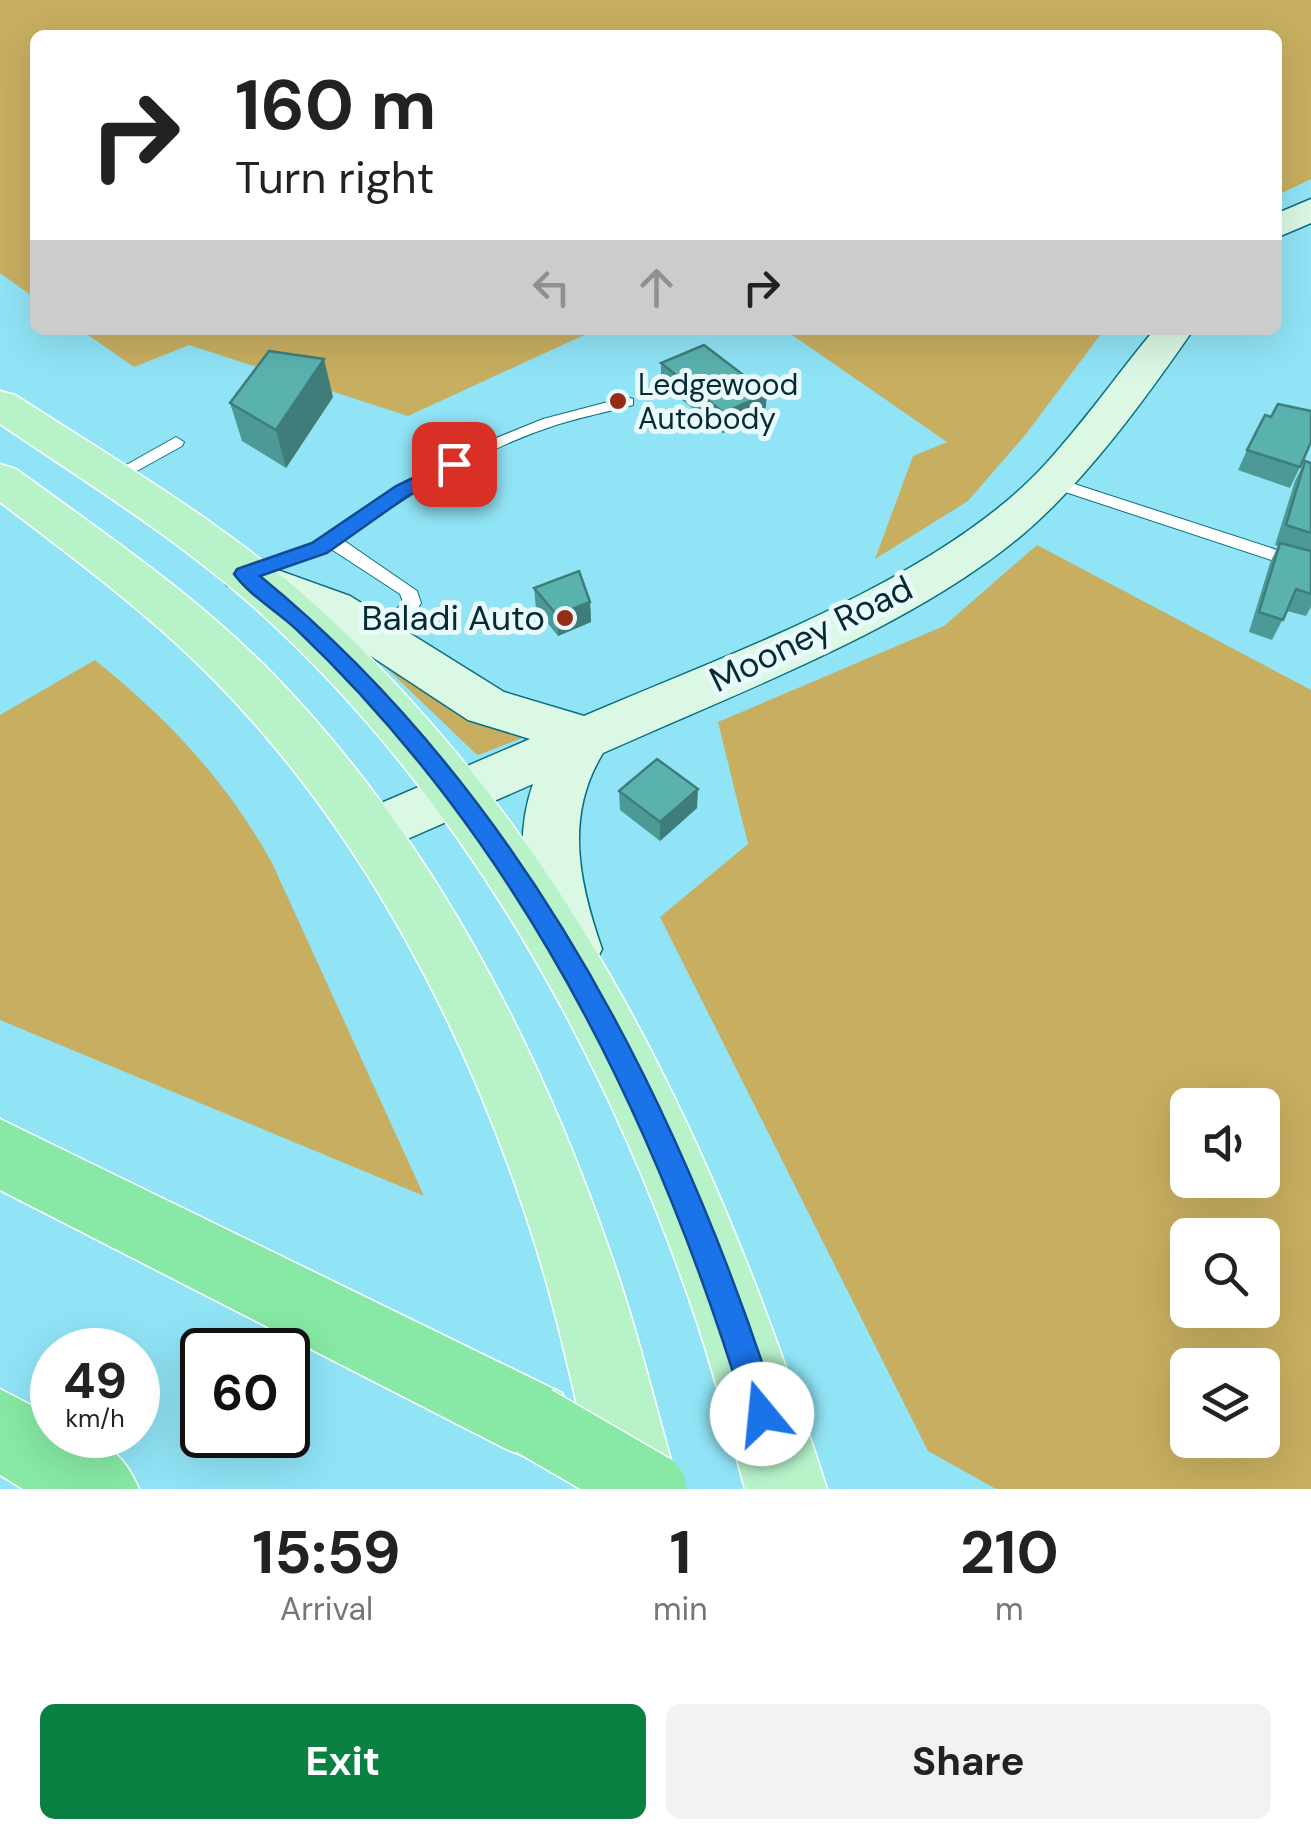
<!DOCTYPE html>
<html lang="en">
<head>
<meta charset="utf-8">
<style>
  body { margin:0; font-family:"DM Sans",sans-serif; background:#f2f2f2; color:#222; height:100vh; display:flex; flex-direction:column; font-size:38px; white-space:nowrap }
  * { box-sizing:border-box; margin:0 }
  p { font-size:32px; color:#767676 }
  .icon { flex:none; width:55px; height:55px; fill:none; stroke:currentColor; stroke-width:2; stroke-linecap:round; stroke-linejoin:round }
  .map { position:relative; height:1489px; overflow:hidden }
  .drawer { display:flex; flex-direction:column; background:#fff; flex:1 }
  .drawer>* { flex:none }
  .top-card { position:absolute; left:30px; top:30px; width:1252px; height:305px; border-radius:15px; box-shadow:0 10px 40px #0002; background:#fff; color:#222; overflow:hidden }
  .buttons { position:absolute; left:1170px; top:1088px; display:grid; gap:20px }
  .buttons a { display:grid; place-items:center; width:110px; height:110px; border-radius:15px; background:#fff; box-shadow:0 10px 40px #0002; font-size:50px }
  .speed { position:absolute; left:30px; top:1328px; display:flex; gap:20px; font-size:50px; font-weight:700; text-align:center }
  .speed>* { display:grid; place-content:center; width:130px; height:130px; border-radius:50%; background:#fff; box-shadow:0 10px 40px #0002; line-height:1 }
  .speed small { font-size:25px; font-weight:400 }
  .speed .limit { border:5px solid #111; border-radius:15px; background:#fff; color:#111 }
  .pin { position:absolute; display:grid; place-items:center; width:85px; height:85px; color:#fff; margin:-42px; border-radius:20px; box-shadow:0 5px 15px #0006 }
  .me { position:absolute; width:110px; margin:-55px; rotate:343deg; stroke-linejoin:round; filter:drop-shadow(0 0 8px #0008) }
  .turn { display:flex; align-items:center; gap:35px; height:210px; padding:0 40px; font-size:45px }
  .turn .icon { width:130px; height:130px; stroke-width:2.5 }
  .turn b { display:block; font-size:70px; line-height:85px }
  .lanes { display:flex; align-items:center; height:95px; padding:0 40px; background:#0003; justify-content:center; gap:50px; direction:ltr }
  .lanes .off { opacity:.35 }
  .eta { display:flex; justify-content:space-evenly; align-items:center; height:170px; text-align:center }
  .eta b { font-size:60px; font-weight:700; line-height:70px }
  .primary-button { display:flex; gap:20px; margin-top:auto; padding:20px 40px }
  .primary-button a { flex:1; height:115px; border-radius:15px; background:#0b8043; color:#fff; font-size:40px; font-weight:700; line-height:115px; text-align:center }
  .primary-button a+a { background:#f2f2f2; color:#222 }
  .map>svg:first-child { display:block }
  .green { fill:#c7ae60; fill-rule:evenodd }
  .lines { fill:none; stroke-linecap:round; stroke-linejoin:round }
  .lane-casing { stroke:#0a6f80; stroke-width:2 }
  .secondary-casing { stroke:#0a6f80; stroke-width:3 }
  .primary-casing { stroke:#fff; stroke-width:3 }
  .highway-casing { stroke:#fff; stroke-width:3 }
  .lane { fill:#fff; fill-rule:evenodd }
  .secondary { fill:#dbf8e4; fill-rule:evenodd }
  .primary { fill:#b7f2c9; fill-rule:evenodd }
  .highway { fill:#87e9a5; fill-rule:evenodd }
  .highway-bridge-casing { stroke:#fff; stroke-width:74; stroke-linecap:butt }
  .highway-bridge { stroke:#87e9a5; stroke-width:71 }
  .wall { fill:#4d9996 }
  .shaded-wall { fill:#3f7d7a }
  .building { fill:#5ab2af; stroke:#3f7d7a; stroke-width:2.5 }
  .route { fill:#1a73e8; stroke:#114b97; stroke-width:2.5 }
  .poi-dot { fill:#952c18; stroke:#e9f9fc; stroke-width:4 }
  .labels { text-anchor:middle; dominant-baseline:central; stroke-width:10; stroke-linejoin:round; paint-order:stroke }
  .far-poi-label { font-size:30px; fill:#052b32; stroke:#e9f9fc; text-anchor:start }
  .poi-label { font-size:35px; fill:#052b32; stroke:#e9f9fc; text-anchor:end }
  .street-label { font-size:35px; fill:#052b32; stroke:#e9f9fc }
</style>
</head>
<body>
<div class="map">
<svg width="1311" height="1489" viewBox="0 0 1311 1489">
  <rect width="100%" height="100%" fill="#90e4f6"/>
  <g class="green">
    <polygon points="0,0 1311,0 1311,179 1278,195 1278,35 35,35 35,298 0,273"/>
    <polygon points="81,330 595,330 408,416 189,345 134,367"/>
    <polygon points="785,330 1104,330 1026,434 968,501 875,559 913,456 947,442"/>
    <path d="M1037,545l274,145v799h-315l-68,-38 -268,-534 88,-73 -30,-122 226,-96zM1262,1105v75h-74v-75zM1262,1235v75h-74v-75zM1262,1365v75h-74v-75z"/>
    <polygon points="377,659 472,716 522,738 478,755 474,752"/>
    <path d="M95,660c72,58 132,121 177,203l152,333 -424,-176v-305z"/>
  </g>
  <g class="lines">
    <defs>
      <g id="lane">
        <path d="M627,397l6,2v6c-26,7 -52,12 -77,20 -77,25 -147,69 -213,115l74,51 4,12 -3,5 -33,37h-14l-2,-5 34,-38 -3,-8 -69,-45 -85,31 -9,-6 3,-4 74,-26 82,-57 78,-40 69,-28z"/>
        <polygon points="176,437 184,442 182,446 117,482 111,483 103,478"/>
        <polygon points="1053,477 1311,561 1311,573 1047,486 1047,478"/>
      </g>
      <g id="secondary">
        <polygon points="1311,199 1311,223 1278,237 1278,213"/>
        <path d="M1154,330h39c-47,68 -108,152 -171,205 -112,94 -286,158 -419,218 -39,63 -24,130 -1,196l-9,18 -21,8 -21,-8c-26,-55 -39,-123 -18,-183l-162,71 -20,-7 -8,-16 8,-16 179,-77 -62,-19 -152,-100 -89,-35 -6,-11 6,-11 17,-5 106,38 154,96 80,24c142,-61 345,-132 454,-244 42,-44 77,-95 116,-142z"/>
      </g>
      <g id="primary">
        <path d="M0,391l15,4c106,68 216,132 309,218 260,240 397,545 503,876h-82c-15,-56 -30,-112 -48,-167 -89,-265 -231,-523 -440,-712 -79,-71 -170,-127 -257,-186z"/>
        <path d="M0,464l16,5c89,65 183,128 260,208 154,160 261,363 333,572 28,78 47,160 70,240h-82c-20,-80 -36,-162 -61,-242 -65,-208 -171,-416 -327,-572 -64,-64 -137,-118 -209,-173z"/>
      </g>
      <g id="highway">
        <polygon points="0,1119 562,1393 573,1421 562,1449 534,1460 506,1449 0,1190"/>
        <path d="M0,1389l52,27v19c45,0 69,12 87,54h-116l-23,-14z"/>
      </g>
    </defs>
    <use href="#lane" class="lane-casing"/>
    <use href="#secondary" class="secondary-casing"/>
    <use href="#primary" class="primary-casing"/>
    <use href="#highway" class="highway-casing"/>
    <use href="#lane" class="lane"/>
    <use href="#secondary" class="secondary"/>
    <use href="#primary" class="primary"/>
    <use href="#highway" class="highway"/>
    <defs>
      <polyline id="highway-bridge" points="534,1421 651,1489"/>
    </defs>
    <use href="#highway-bridge" class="highway-bridge-casing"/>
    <use href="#highway-bridge" class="highway-bridge"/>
  </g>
  <g class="wall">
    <polygon points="661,363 767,393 765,413 723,433 661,383"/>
    <polygon points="333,397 286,468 242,441 230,403"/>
    <polygon points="1247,450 1300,467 1290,488 1238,470"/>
    <polygon points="1305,461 1311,463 1311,607 1306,616 1287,611 1272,640 1249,632 1270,563 1278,546 1275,545 1295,481"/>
    <polygon points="534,588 590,602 591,622 558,636 536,609"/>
    <polygon points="619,791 697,808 660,841 620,810"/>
  </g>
  <g class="shaded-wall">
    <polygon points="324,359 333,397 286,468 276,430"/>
    <polygon points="767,393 765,413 723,433 724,413"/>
    <polygon points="590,602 591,622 558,636 557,615"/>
    <polygon points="698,789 697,808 660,841 660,822"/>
  </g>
  <g class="building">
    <polygon points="704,345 767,393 724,413 661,363"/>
    <polygon points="269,351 324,359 276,430 230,403"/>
    <polygon points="1278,404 1311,411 1311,442 1300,467 1247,450 1265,415 1271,417"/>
    <polygon points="1305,461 1311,463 1311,533 1286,525"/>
    <polygon points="1280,543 1311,551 1311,594 1296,589 1283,620 1259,612"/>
    <polygon points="579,571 590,602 557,615 534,588"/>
    <polygon points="657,759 698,789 660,822 619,791"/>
  </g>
  <path class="route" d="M454,458l10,6 -3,4 -52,27 -82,58 -67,23c260,213 419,523 519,838l-5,11 -12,5 -11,-5 -5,-11c-66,-219 -160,-433 -299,-616 -45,-59 -97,-118 -151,-169 -19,-18 -46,-33 -62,-55l3,-5 75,-26 84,-57z"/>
  <g class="poi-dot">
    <circle cx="618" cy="401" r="10"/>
    <circle cx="565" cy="618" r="10"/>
  </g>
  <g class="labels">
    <g class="far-poi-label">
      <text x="638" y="384">Ledgewood<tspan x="638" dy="34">Autobody</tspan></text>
    </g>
    <g class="poi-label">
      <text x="545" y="618">Baladi Auto</text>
    </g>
    <g class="street-label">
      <text transform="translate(811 634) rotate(-26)">Mooney Road</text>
    </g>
  </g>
</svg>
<div class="buttons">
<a><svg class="icon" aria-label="sound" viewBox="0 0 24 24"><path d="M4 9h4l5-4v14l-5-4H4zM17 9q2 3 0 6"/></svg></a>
<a><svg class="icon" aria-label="search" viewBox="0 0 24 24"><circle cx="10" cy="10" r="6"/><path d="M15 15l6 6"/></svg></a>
<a><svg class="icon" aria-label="layers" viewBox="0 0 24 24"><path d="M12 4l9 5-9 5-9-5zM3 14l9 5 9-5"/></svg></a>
</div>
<div class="speed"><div>49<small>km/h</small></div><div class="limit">60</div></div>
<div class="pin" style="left:454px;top:464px;background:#d93025"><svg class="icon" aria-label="arrive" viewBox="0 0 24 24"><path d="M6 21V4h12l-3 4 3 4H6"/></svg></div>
<svg class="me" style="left:762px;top:1414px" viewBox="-20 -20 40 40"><circle r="19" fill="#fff"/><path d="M0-13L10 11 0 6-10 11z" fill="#1a73e8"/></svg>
<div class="top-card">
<div class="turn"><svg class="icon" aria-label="right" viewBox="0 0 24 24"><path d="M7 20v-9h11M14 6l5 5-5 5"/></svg><div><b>160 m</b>Turn right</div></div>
<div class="lanes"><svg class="icon off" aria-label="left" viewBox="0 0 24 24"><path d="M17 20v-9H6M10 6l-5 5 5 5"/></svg><svg class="icon off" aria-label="ahead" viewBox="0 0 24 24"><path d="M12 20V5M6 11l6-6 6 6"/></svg><svg class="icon" aria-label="right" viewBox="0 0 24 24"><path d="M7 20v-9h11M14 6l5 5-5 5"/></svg></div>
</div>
</div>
<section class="drawer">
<div class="eta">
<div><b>15:59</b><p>Arrival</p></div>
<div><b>1</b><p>min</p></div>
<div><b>210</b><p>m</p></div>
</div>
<div class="primary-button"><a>Exit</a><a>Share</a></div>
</section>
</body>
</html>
